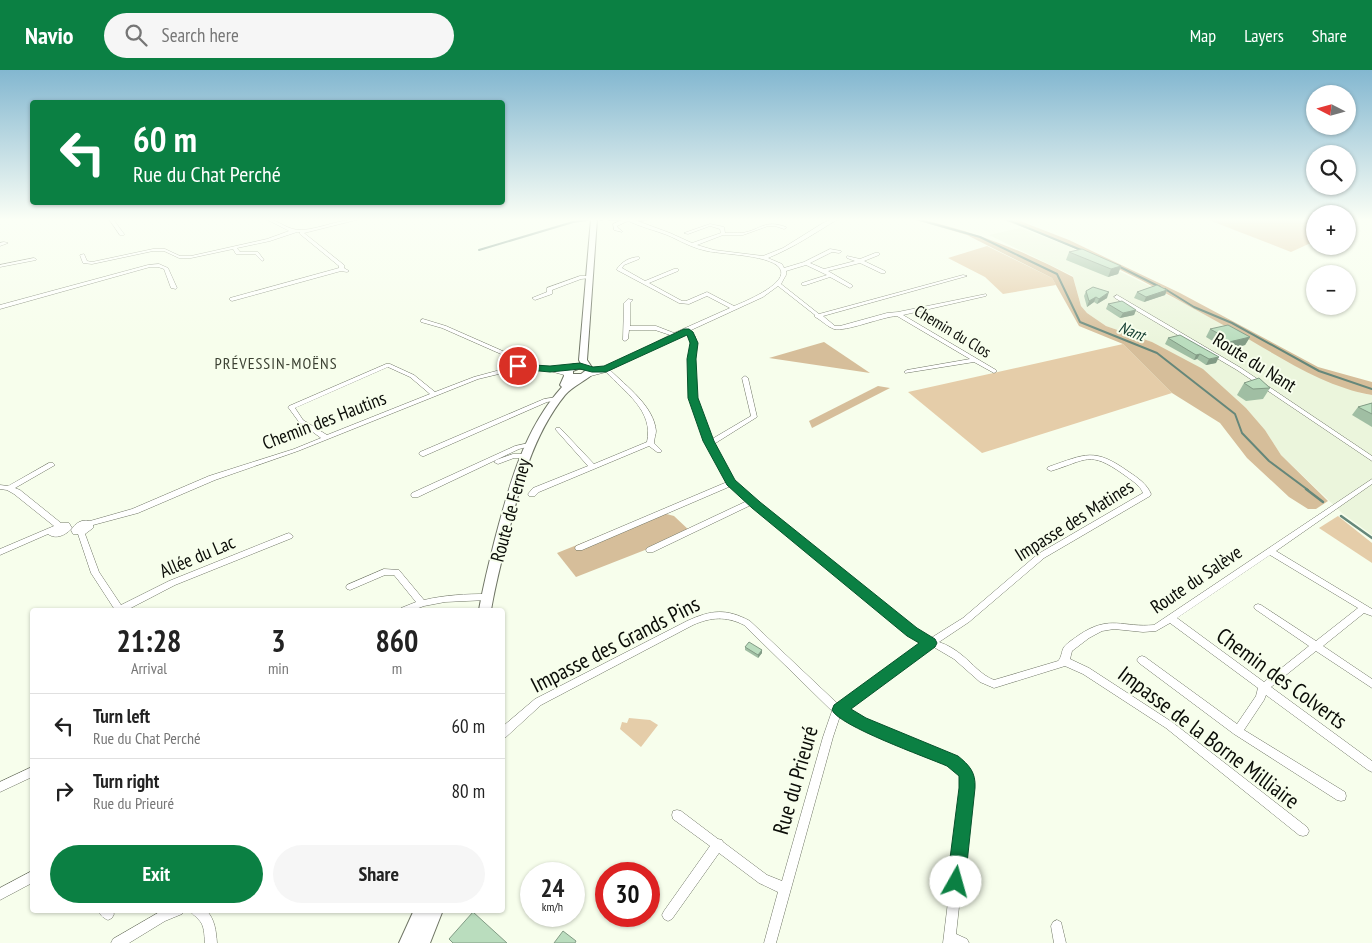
<!DOCTYPE html>
<html lang="en">
<head>
<meta charset="utf-8">
<style>
  body { margin:0; font-family:"PT Sans Narrow",sans-serif; background:#f6f6f6; color:#222; height:100vh; display:flex; flex-direction:column; font-size:19px; white-space:nowrap }
  * { box-sizing:border-box; margin:0 }
  p { font-size:16px; color:#767676 }
  .icon { flex:none; width:28px; height:28px; fill:none; stroke:currentColor; stroke-width:2; stroke-linecap:round; stroke-linejoin:round }
  .map { position:relative; flex:1; overflow:hidden }
  .drawer { position:absolute; left:30px; top:538px; width:475px; height:305px; display:flex; flex-direction:column; background:#fff; border-radius:5px; box-shadow:0 1px 4px #0004 }
  .drawer>* { flex:none }
  .guide { position:absolute; left:30px; top:30px; width:475px; height:105px; border-radius:5px; box-shadow:0 1px 4px #0004; background:#0b8043; color:#fff; overflow:hidden }
  .needle { width:32px; rotate:276deg }
  .fabs { position:absolute; left:1306px; top:15px; display:grid; gap:10px }
  .fabs a { display:grid; place-items:center; width:50px; height:50px; border-radius:50%; background:#fff; box-shadow:0 1px 4px #0004; font-size:25px }
  .speed { position:absolute; left:520px; top:792px; display:flex; gap:10px; font-size:25px; font-weight:700; text-align:center }
  .speed>* { display:grid; place-content:center; width:65px; height:65px; border-radius:50%; background:#fff; box-shadow:0 1px 4px #0004; line-height:1 }
  .speed small { font-size:12px; font-weight:400 }
  .speed .limit { border:8px solid #d22; background:#fff; color:#111 }
  .pin { position:absolute; display:grid; place-items:center; width:42px; height:42px; color:#fff; margin:-21px; border:2px solid #fff; border-radius:50%; box-shadow:0 1px 5px #0007 }
  .me { position:absolute; width:55px; margin:-28px; rotate:7deg; stroke-linejoin:round; filter:drop-shadow(0 0 4px #0008) }
  .turn { display:flex; align-items:center; gap:18px; height:105px; padding:0 20px; font-size:22px }
  .turn .icon { width:65px; height:65px; stroke-width:2.5 }
  .turn b { display:block; font-size:35px; line-height:42px }
  .eta { display:flex; justify-content:space-evenly; align-items:center; height:85px; text-align:center }
  .eta b { font-size:30px; font-weight:800; line-height:35px }
  .button { display:flex; gap:10px; margin-top:auto; padding:10px 20px }
  .button a { flex:1; height:58px; border-radius:30px; background:#0b8043; color:#fff; font-size:20px; font-weight:800; line-height:58px; text-align:center }
  .button a+a { background:#f6f6f6; color:#222 }
  ul { padding:0; list-style:none }
  li { display:flex; align-items:center; gap:15px; height:65px; padding:0 20px; border-top:1px solid #e0e0e0 }
  li div { flex:1 }
  li b { display:block; font-size:19px }
  li em { font-style:normal }
  header { display:flex; align-items:center; gap:30px; box-sizing:border-box; height:70px; padding:0 25px; background:#0b8043; color:#fff }
  header strong { font-size:24px }
  nav { display:flex; gap:28px; margin-inline-start:auto; font-size:18px }
  .search { width:350px; height:45px; background:#f6f6f6; display:flex; align-items:center; gap:12px; box-sizing:border-box; padding:0 18px; border-radius:28px; color:#767676; font-size:19px }
  .map>svg:first-child { display:block }
  .built { fill:#ebf5dc }
  .green { fill:#e5cda9 }
  .forest { fill:#d6be9a }
  .lines { fill:none; stroke-linecap:round; stroke-linejoin:round }
  .stream-far1 { stroke:#65877a; stroke-width:2 }
  .stream { stroke:#65877a; stroke-width:2.5 }
  .street-casing { stroke:#6f7565; stroke-width:1 }
  .secondary-casing { stroke:#6f7565; stroke-width:2 }
  .street { fill:#fff; fill-rule:evenodd }
  .secondary { fill:#fff; fill-rule:evenodd }
  .wall { fill:#a0bea3 }
  .shaded-wall { fill:#829b85 }
  .building { fill:#baddbe; stroke:#829b85 }
  .route { fill:#0b8043; stroke:#07532c }
  .labels { text-anchor:middle; dominant-baseline:central; stroke-width:4; stroke-linejoin:round; paint-order:stroke }
  .far-street-label { font-size:16px; fill:#0b0d08; stroke:#f7feec }
  .far-water-label { font-size:16px; font-style:italic; fill:#133d31; stroke:#f7feec }
  .far-neighbourhood-label { font-size:16px; letter-spacing:1px; fill:#3b4032; stroke:#f7feec }
  .street-label { font-size:19px; fill:#0b0d08; stroke:#f7feec }
  .near-street-label { font-size:22px; fill:#0b0d08; stroke:#f7feec }
</style>
</head>
<body>
<header>
<strong>Navio</strong>
<div class="search"><svg class="icon" aria-label="search" viewBox="0 0 24 24"><circle cx="10" cy="10" r="6"/><path d="M15 15l6 6"/></svg>Search here</div>
<nav><a>Map</a><a>Layers</a><a>Share</a></nav>
</header>
<div class="map">
<svg width="1372" height="873" viewBox="0 0 1372 873">
  <rect width="100%" height="100%" fill="#f7feec"/>
  <polygon class="built" points="1020,158 1066,175 1186,234 1266,278 1360,323 1372,325 1372,465 1342,443 1281,385 1265,360 1246,338 1152,272 1106,256 1087,243 1081,236 1073,206 989,165"/>
  <g class="green">
    <polygon points="1206,149 1303,149 1315,153 1315,171 1291,182"/>
    <polygon points="987,176 1052,208 1056,215 1003,224 985,207 948,188"/>
    <polygon points="1123,274 1172,323 982,383 908,322"/>
    <polygon points="1338,446 1372,473 1372,493 1319,458"/>
    <polygon points="629,648 650,650 658,655 641,677 620,659 622,652 627,653"/>
  </g>
  <g class="forest">
    <path d="M913,149c12,0 23,4 34,7 45,12 86,30 126,51l8,29 6,7 19,13 46,16 51,27 43,39 19,22 16,25 47,46 -12,8h-8l-19,-12 -42,-39 -27,-35 -48,-30 -49,-49 -44,-18 -27,-48 -85,-43z"/>
    <path d="M1000,149h15l54,21 111,53 138,74 54,15v13c-53,-9 -100,-44 -147,-69 -71,-40 -149,-82 -225,-107z"/>
    <polygon points="824,272 870,303 769,288"/>
    <polygon points="878,316 890,318 812,358 809,351"/>
    <polygon points="659,442 674,446 691,462 576,507 557,483"/>
  </g>
  <g class="lines">
    <g class="stream-far1">
      <polyline points="916,149 980,167 1057,204 1080,252 1157,283 1235,344 1242,363 1269,391 1308,420"/>
      <polyline points="1006,149 1081,180"/>
      <polyline points="600,150 602,150"/>
      <polyline points="609,150 622,150"/>
      <polyline points="638,152 647,149"/>
      <polyline points="479,180 573,152 588,150"/>
      <polyline points="1118,196 1160,217"/>
      <polyline points="1165,219 1194,237 1232,253 1319,301 1372,319"/>
    </g>
    <g class="stream">
      <polyline points="1306,419 1323,432"/>
      <polyline points="1341,446 1372,468"/>
    </g>
    <defs>
      <g id="street">
        <polygon points="109,149 113,149 124,164 124,165 120,165"/>
        <path d="M266,149c13,0 20,12 37,11 19,-2 37,-11 57,-11l-56,14 40,32v3l5,3 -2,1 -6,-1 -109,30 -2,-1v-2l109,-30v-2l-39,-32v-2h-3l-27,9 -33,7 3,4h18l6,8 -2,1 -7,-7h-19l-3,-5 -42,9h-12l-15,-7h-11l-61,13 -9,-1 -3,-8 4,-1 3,7 5,1 61,-13h12l15,7h11l76,-17 22,-8z"/>
        <path d="M624,149h8l38,14 22,10 29,-10 -1,-4 -10,-3 -22,8 -4,-1 26,-9 14,3 1,6c5,0 11,0 17,0 19,-3 22,-14 44,-6v1l-2,1 -9,-3h-7l-25,9h-20l-26,10 17,5 49,6 20,-8 40,-25 9,-4h6c-23,14 -45,29 -70,39l14,6 2,4 20,-6 26,-13 11,2v1l-2,1 -7,-1 -22,11 14,6 31,-8 -8,-3v-2l13,3 15,-6h4v2l-15,6 21,10v2h-4l-21,-10 -32,8 24,14 1,1 -3,2 -20,-11 -24,8h-4v-2l25,-8 -21,-10 -20,6v4l-5,9 38,30 144,-39 4,1 -144,40 12,10h5l47,-13 11,-1 88,-18v2l-83,19 93,55 1,1 -3,2 -20,-11 -69,11 -1,-1 3,-2 63,-11 -73,-43c-16,1 -51,16 -63,13 -6,-2 -12,-8 -17,-11l-2,-1v-2l-37,-29 -15,11 -74,34 6,5 2,7 -2,16 1,39 16,41 39,-23 -9,-38 3,-2 3,2 9,39 -43,27 20,37 25,22 156,127 16,8 32,-20 75,-64 105,-61c-3,-8 -12,-13 -20,-19 -34,-24 -36,-14 -72,-3l-4,-2 1,-2c38,-13 46,-20 81,5 9,6 18,12 22,22l-1,2 -106,62 -75,64 -30,20c9,3 17,8 24,14 10,8 18,19 31,24l64,-19c4,-4 3,-9 6,-14 3,-4 11,-9 15,-12 31,-21 44,-7 75,-10l218,-146v5l-96,67 96,58v7l-8,-3 -41,33 49,33v9l-56,-37 -45,36 101,74v11l-4,-2 -102,-75 -2,5 -20,30 101,62 1,4 -1,4 -4,1 -4,-1 -103,-66 -95,-71 -2,-3 2,-3 3,-1 3,1 92,67 19,-28 2,-8 -88,-65 -14,8 -13,1 -29,-3 -12,2 -13,7 -17,13 -2,8 19,9 83,54 135,105 2,4 -2,4 -4,1 -4,-1 -133,-107 -83,-54 -18,-8 -71,22 -14,-6 -26,-23 -22,-13c-27,23 -59,40 -85,63l17,11 92,38 13,11 4,10 -17,155 11,5 2,4h-26l20,-164 -2,-4 -13,-11 -90,-38 -18,-10 -7,21 -57,206h-12l14,-51 -19,-9 -40,-30 -47,66 -4,2 -4,-2 -2,-4 2,-4 46,-65 -37,-27 -1,-4 1,-4 4,-1 4,1 37,28 4,1 1,2 44,33 15,6 41,-144 9,-26 -88,-86c-18,-9 -33,-8 -51,0l-152,80 -35,32 -4,1v-11l33,-28 152,-78c24,-11 39,-13 63,0l89,84 12,-11 73,-51 -15,-9 -158,-129 -98,47h-6l-1,-2 1,-2 100,-47 -16,-15 -149,64h-6l-1,-2 1,-2 151,-64 -21,-41 -16,-43 -1,-39 2,-16 -2,-6 -4,-4 -6,3 -1,1h-3l-65,33c16,16 44,36 46,61 0,3 -2,8 -2,12l8,8 -1,1h-4l-8,-6 -110,46 -4,4h-6l-1,-2 5,-6 55,-22 -32,-36 -1,-1 1,-1h4l34,36 53,-22c7,-31 -22,-50 -41,-70l-19,5 -3,-2 1,-1 16,-4 69,-35 -15,-5h-26l-1,9 -3,2 -2,-1 1,-37 4,-4 5,1 -3,3v23h26l18,7 56,-25 -23,-12 -18,8 -10,-1 -62,-33v-1c4,-7 13,-12 22,-12v2l-15,6 -2,3 23,13 29,-12h4v2l-29,12 33,18h4l21,-9 27,14c10,-4 51,-21 47,-35 -4,-17 -63,-16 -78,-21 -13,-3 -24,-10 -36,-15 -13,-5 -26,-8 -39,-14l-11,5 1,2 4,3v1l-8,-2 -1,-6zM1270,485l88,53 -42,33 -55,-36 -3,-1 -3,1 -1,2 1,2 54,37 -45,36 -87,-64z"/>
        <polygon points="4,172 8,173 0,176 0,173"/>
        <polygon points="34,188 36,189 36,190 0,197 0,195"/>
        <polygon points="159,194 168,198 177,218 176,219 171,218 164,199 158,197 150,197 0,239 0,235 148,195"/>
        <polygon points="580,206 590,206 592,207 590,208 581,209 552,220 552,224 535,230 532,228 547,222 547,218"/>
        <polygon points="1117,225 1241,298 1372,386 1372,391 1237,300 1115,228 1114,227"/>
        <path d="M423,249l23,7 68,30 6,9 4,-1 26,3 20,6 1,1 -3,2 -18,-5 -26,-3 -46,11 -180,72 -83,29 -77,33 -45,12v3l-8,6 14,38 22,33 48,-24 117,-47 3,-1 4,3 -1,2 -117,47 -48,25h-12l-24,-37 -13,-39h-5l-2,-4c5,-7 10,-11 19,-9l42,-12 77,-33 85,-27 27,-11 -22,-16 -11,-15 1,-1 97,-42h4l24,11 21,17 39,-15 41,-11 -5,-8 -68,-30 -21,-6v-2zM388,297l22,10 20,17 -103,41 -24,-15 -8,-12z"/>
        <polygon points="557,327 560,329 559,330 547,332 424,386 422,386 419,384 420,382 544,329"/>
        <polygon points="529,373 531,374 532,375 531,376 519,379 418,427 412,427 411,425 412,423 515,376"/>
        <polygon points="513,384 524,384 527,386 524,388 514,388 498,394 494,392 496,390"/>
        <path d="M49,393h4l2,2 -40,23 5,2 41,33h8l3,5c-6,7 -16,12 -24,6l-48,21v-6l54,-23 -40,-32 -7,-4 -7,-1v-4l8,1z"/>
        <path d="M384,499l15,1 25,30c21,-5 42,-6 63,-6l3,1 1,2 -1,2 -3,1 -42,2 -21,4 -11,4h-13l1,-2 15,-6 -22,-27h-9l-35,15 -3,-1 -1,-2 1,-2z"/>
        <polygon points="32,697 32,707 0,722 0,712"/>
        <polygon points="32,801 32,813 0,830 0,818"/>
        <path d="M98,840h14l2,4 -2,4 -4,2c-5,-2 -8,-5 -10,-10z"/>
        <polygon points="163,840 184,840 182,844 165,851 129,873 111,873 113,869"/>
        <path d="M190,840h16c9,9 10,21 11,33h-12c-1,-8 0,-18 -7,-24 -3,-4 -6,-4 -8,-9z"/>
        <polygon points="1057,850 1061,852 1066,873 1054,873 1051,856 1053,852"/>
      </g>
      <g id="secondary">
        <path d="M591,149h6l-10,141 8,12c-9,9 -21,13 -30,23 -33,41 -46,94 -58,144 -6,24 -12,47 -16,71h-12c4,-24 10,-47 16,-71 14,-53 29,-110 67,-152l-2,-2 4,-9 -1,-6 11,-6h7l-2,-4zM578,299h6l1,2 -4,3h-8v-3z"/>
        <polygon points="414,840 443,840 430,873 399,873"/>
      </g>
    </defs>
    <use href="#street" class="street-casing"/>
    <use href="#secondary" class="secondary-casing"/>
    <use href="#street" class="street"/>
    <use href="#secondary" class="secondary"/>
  </g>
  <g class="wall">
    <polygon points="1069,182 1121,196 1118,204 1108,207 1066,190"/>
    <polygon points="1167,220 1165,225 1144,232 1134,228 1137,222"/>
    <polygon points="1086,221 1107,228 1097,234 1094,232 1087,237 1084,226"/>
    <polygon points="1108,234 1136,240 1134,245 1120,248 1106,239"/>
    <polygon points="1210,259 1250,267 1245,275 1225,280 1215,275 1216,273 1206,267"/>
    <polygon points="1180,265 1216,293 1206,295 1197,289 1194,290 1165,274 1168,268"/>
    <polygon points="1244,313 1270,318 1263,329 1246,331 1237,325"/>
    <polygon points="1372,333 1372,357 1352,345 1358,337"/>
    <polygon points="745,577 762,580 762,583 758,588 745,580"/>
  </g>
  <g class="shaded-wall">
    <polygon points="1121,196 1118,204 1108,207 1111,199"/>
    <polygon points="1167,220 1165,225 1144,232 1146,227"/>
    <polygon points="1109,222 1107,228 1097,234 1099,229"/>
    <polygon points="1096,227 1094,232 1087,237 1089,231"/>
    <polygon points="1136,240 1134,245 1120,248 1123,243"/>
    <polygon points="1250,267 1245,275 1225,280 1229,272"/>
    <polygon points="1200,284 1197,289 1194,290 1196,285"/>
    <polygon points="1219,287 1216,293 1206,295 1209,289"/>
    <polygon points="762,580 762,583 758,588 758,585"/>
  </g>
  <g class="building">
    <polygon points="1082,179 1121,196 1111,199 1069,182"/>
    <polygon points="1157,215 1167,220 1146,227 1137,222"/>
    <polygon points="1093,217 1109,222 1099,229 1096,227 1089,231 1086,221"/>
    <polygon points="1122,231 1136,240 1123,243 1108,234"/>
    <polygon points="1228,255 1250,267 1229,272 1220,267 1223,266 1210,259"/>
    <polygon points="1180,265 1219,287 1209,289 1200,284 1196,285 1168,268"/>
    <polygon points="1259,308 1270,318 1253,319 1244,313"/>
    <polygon points="1372,333 1372,344 1358,337"/>
    <polygon points="749,572 762,580 758,585 745,577"/>
    <polygon points="473,842 507,873 453,873 449,869"/>
    <polygon points="563,861 576,871 575,873 554,873"/>
  </g>
  <linearGradient id="sky" x2="0" y2="1"><stop stop-color="#83b7d0"/><stop offset="0.55" stop-color="#fbfff6"/><stop offset="1" stop-color="#fbfff6" stop-opacity="0"/></linearGradient>
  <rect width="1372" height="272" fill="url(#sky)"/>
  <path class="route" d="M684,259h5l4,3 5,11 -2,16 2,39 16,43 21,39 25,22 157,126 18,11 2,4 -2,4 -84,62 15,9 92,38c11,9 18,16 17,32l-10,94 -3,6 -6,3 -6,-3 -3,-6 12,-94v-12l-12,-10c-21,-9 -108,-40 -115,-56l2,-5 85,-62 -12,-7 -155,-128 -25,-23 -24,-44 -15,-43 -1,-39 3,-16 -3,-8 -81,37h-14l-12,-3 -30,3 -32,-3 -4,-3 4,-2 32,2 30,-3 13,4 11,-1z"/>
  <g class="labels">
    <g class="far-street-label">
      <text transform="translate(953 261) rotate(31)">Chemin du Clos</text>
    </g>
    <g class="far-water-label">
      <text transform="translate(1132 261) rotate(22)">Nant</text>
    </g>
    <g class="far-neighbourhood-label">
      <text x="276" y="293">PRÉVESSIN-MOËNS</text>
    </g>
    <g class="street-label">
      <text transform="translate(1255 292) rotate(32)">Route du Nant</text>
      <text transform="translate(324 350) rotate(-21)">Chemin des Hautins</text>
      <text transform="translate(510 440) rotate(-75)">Route de Ferney</text>
      <text transform="translate(1074 450) rotate(-32)">Impasse des Matines</text>
      <text transform="translate(197 486) rotate(-23)">Allée du Lac</text>
      <text transform="translate(1196 509) rotate(-34)">Route du Salève</text>
    </g>
    <g class="near-street-label">
      <text transform="translate(615 574) rotate(-27)">Impasse des Grands Pins</text>
      <text transform="translate(1282 608) rotate(36)">Chemin des Colverts</text>
      <text transform="translate(1209 667) rotate(37)">Impasse de la Borne Milliaire</text>
      <text transform="translate(795 710) rotate(-74)">Rue du Prieuré</text>
    </g>
  </g>
</svg>
<div class="fabs">
<a><svg class="needle" viewBox="-14 -14 28 28"><path d="M0-13l5 13h-10z" fill="#e53935"/><path d="M0 13l5-13h-10z" fill="#767676"/></svg></a>
<a><svg class="icon" aria-label="search" viewBox="0 0 24 24"><circle cx="10" cy="10" r="6"/><path d="M15 15l6 6"/></svg></a>
<a>+</a>
<a>−</a>
</div>
<div class="speed"><div>24<small>km/h</small></div><div class="limit">30</div></div>
<div class="pin" style="left:518px;top:296px;background:#d93025"><svg class="icon" aria-label="arrive" viewBox="0 0 24 24"><path d="M6 21V4h12l-3 4 3 4H6"/></svg></div>
<svg class="me" style="left:956px;top:812px" viewBox="-20 -20 40 40"><circle r="19" fill="#fff"/><path d="M0-13L10 11 0 6-10 11z" fill="#0b8043"/></svg>
<div class="guide">
<div class="turn"><svg class="icon" aria-label="left" viewBox="0 0 24 24"><path d="M17 20v-9H6M10 6l-5 5 5 5"/></svg><div><b>60 m</b>Rue du Chat Perché</div></div>
</div>
<section class="drawer">
<div class="eta">
<div><b>21:28</b><p>Arrival</p></div>
<div><b>3</b><p>min</p></div>
<div><b>860</b><p>m</p></div>
</div>
<ul>
<li><svg class="icon" aria-label="left" viewBox="0 0 24 24"><path d="M17 20v-9H6M10 6l-5 5 5 5"/></svg><div><b>Turn left</b><p>Rue du Chat Perché</p></div><em>60 m</em></li>
<li><svg class="icon" aria-label="right" viewBox="0 0 24 24"><path d="M7 20v-9h11M14 6l5 5-5 5"/></svg><div><b>Turn right</b><p>Rue du Prieuré</p></div><em>80 m</em></li>
</ul>
<div class="button"><a>Exit</a><a>Share</a></div>
</section>
</div>
</body>
</html>
